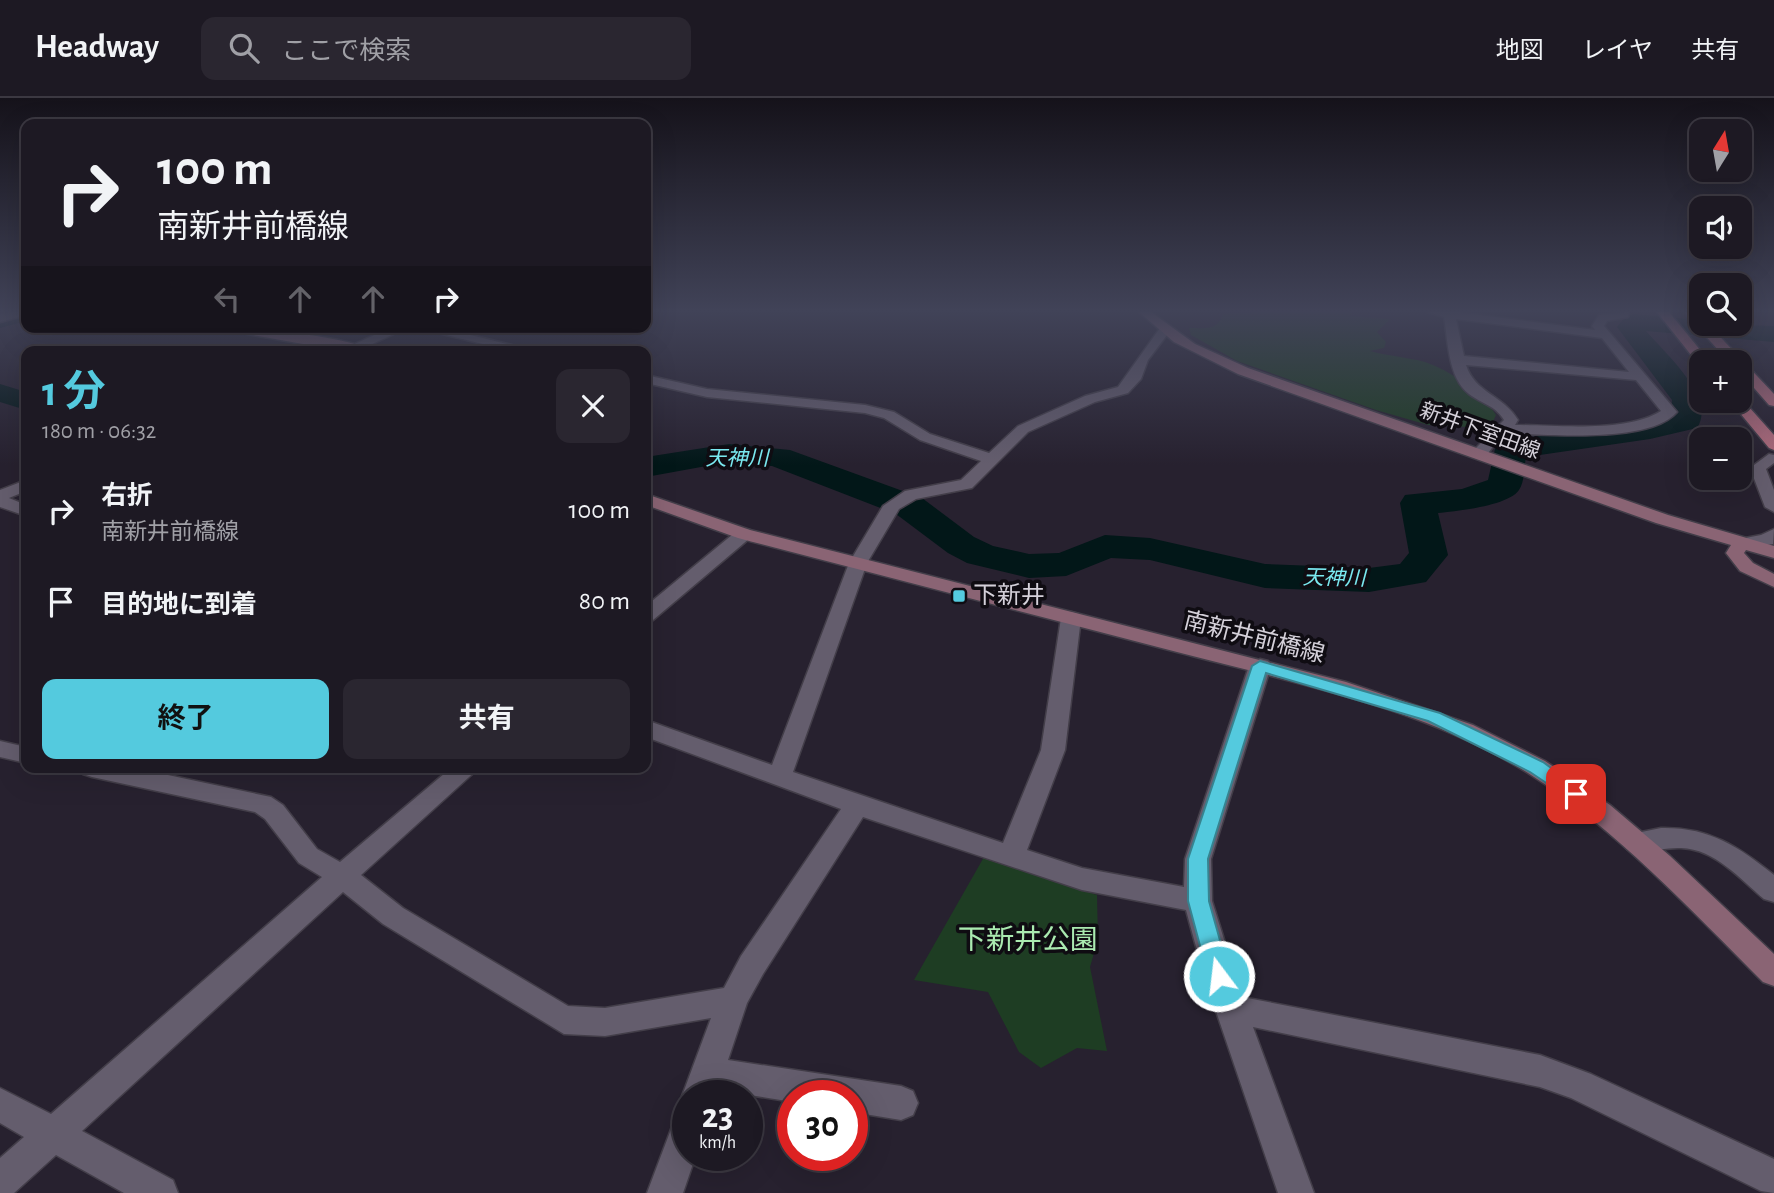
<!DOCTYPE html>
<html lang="ja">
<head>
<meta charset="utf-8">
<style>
  body { margin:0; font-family:"Alegreya Sans","Noto Sans JP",sans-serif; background:#2a2630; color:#f1f3f6; height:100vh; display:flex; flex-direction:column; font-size:26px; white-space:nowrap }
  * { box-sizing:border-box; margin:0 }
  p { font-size:23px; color:#a0a0a6 }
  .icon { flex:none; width:38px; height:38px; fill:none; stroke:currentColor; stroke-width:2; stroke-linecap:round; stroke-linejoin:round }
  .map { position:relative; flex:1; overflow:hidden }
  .panel { position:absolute; left:21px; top:248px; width:630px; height:427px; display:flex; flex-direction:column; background:#1d1923; border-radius:14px; box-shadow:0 7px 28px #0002,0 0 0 2px #3b3841 }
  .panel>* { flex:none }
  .top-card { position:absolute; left:21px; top:21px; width:630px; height:214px; border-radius:14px; box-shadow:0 7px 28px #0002,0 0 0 2px #3b3841; background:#1d1923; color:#f1f3f6; overflow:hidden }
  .needle { width:46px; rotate:11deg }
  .buttons { position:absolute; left:1689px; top:21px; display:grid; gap:14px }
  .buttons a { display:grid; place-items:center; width:63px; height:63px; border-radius:14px; background:#1d1923; box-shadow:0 7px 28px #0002,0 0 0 2px #3b3841; font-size:35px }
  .speed { position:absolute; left:672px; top:982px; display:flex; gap:14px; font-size:35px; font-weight:700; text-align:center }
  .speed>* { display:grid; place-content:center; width:91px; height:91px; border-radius:50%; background:#1d1923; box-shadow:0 7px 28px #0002,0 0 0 2px #3b3841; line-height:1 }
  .speed small { font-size:18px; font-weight:400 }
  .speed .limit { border:10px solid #d22; background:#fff; color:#111 }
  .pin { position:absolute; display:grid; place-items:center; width:60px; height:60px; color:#fff; margin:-30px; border-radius:14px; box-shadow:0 4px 10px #0006 }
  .me { position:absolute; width:77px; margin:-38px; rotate:345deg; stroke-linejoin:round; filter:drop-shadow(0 0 5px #0008) }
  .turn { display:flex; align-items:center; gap:24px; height:147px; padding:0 21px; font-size:32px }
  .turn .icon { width:91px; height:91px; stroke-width:2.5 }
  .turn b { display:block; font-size:49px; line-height:60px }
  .lanes { display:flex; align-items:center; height:66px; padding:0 21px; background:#0003; justify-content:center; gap:35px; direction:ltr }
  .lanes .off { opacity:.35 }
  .round { display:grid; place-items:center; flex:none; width:74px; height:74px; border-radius:14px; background:#2a2630 }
  .overview { display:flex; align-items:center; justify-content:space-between; height:119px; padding:0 21px }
  h1 { font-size:42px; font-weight:700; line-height:52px; color:#54cade }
  .action { display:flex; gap:14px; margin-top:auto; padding:14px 21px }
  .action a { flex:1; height:80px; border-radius:14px; background:#54cade; color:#111; font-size:28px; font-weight:700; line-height:80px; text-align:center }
  .action a+a { background:#2a2630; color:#f1f3f6 }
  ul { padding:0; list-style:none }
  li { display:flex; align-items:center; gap:21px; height:91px; padding:0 21px }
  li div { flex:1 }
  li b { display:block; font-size:26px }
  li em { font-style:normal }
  header { display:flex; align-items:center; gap:42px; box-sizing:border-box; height:98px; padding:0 35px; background:#1d1923; border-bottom:2px solid #3b3841 }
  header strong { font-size:33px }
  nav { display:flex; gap:38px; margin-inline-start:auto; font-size:24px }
  .search { width:490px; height:63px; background:#2a2630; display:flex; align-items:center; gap:18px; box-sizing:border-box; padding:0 24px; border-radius:14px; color:#a0a0a6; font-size:26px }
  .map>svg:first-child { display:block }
  .green { fill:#1e3d23 }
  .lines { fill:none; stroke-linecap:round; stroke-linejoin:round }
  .canal { fill:#021718; fill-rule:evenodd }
  .river { fill:#021718; fill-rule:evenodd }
  .street-casing { stroke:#433e49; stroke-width:3 }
  .secondary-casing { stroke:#433e49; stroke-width:3 }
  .primary-casing { stroke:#433e49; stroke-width:3 }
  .street { fill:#645d6d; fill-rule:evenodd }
  .secondary { fill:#8a6474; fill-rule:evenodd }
  .primary { fill:#b06b7c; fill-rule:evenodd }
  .route { fill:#54cade; stroke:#378390; stroke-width:2 }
  .poi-dot { fill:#54cade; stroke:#0f0c12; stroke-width:2.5 }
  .labels { text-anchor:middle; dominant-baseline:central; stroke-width:7; stroke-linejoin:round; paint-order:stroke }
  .far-street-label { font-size:21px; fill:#d4d0d9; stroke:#0f0c12 }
  .far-water-label { font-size:21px; font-style:italic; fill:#7ae9f0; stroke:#0f0c12 }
  .poi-label { font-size:24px; fill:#d4d0d9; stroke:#0f0c12; text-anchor:start }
  .street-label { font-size:24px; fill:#d4d0d9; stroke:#0f0c12 }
  .near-park-label { font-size:28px; fill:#aaeab0; stroke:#0f0c12 }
</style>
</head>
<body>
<header>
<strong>Headway</strong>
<div class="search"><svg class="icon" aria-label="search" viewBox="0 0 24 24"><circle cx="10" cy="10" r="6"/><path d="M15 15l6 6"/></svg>ここで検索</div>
<nav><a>地図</a><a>レイヤ</a><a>共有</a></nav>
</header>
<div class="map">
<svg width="1774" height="1095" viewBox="0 0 1774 1095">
  <rect width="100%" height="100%" fill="#27212f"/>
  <g class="green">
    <path d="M1255,214h98l-3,4 40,3 -13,13 9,10 -2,6 -14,3c18,5 37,6 55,11 25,8 57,31 71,53l-4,9 -24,3 -40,-2 -52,-15 -139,-49 -46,-26 -2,-7c16,0 29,3 34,-14z"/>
    <polygon points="984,759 1097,797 1098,841 1090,869 1107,953 1077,950 1041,970 1019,954 988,894 914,882"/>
  </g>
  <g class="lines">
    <polygon class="canal" points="26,214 26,223 0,230 0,220"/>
    <g class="river">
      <path d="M1634,216l67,6v4l73,2v16l-128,-11c19,22 71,68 51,97l-47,11 -124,18c-2,10 -1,24 -7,33 -11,16 -62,21 -81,23l10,42 -22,27 -57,10 -104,-4 -115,-28 -39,-2 -45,18 -37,2 -62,-15 -19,-10 -52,-39 -124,-48 -60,-1 -66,12v-20l83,-13 61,6 132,48 52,39 19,9 36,8 30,-1 46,-18 45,3 115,26 104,4 31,-4 9,-11 -9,-50 5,-8 57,-6 26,-9 7,-31 5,-7 171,-27 1,-15 -55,-73 8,-10z"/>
      <polygon points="0,286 26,294 26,312 0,304"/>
    </g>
    <defs>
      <g id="street">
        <polygon points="13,214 26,214 26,217 0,224 0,216"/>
        <path d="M1428,214h29l138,18 -3,-4 7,-11 30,-3 -1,5 -21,4 -3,5 73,86c-28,32 -127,22 -169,22l-11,7 -11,15h-12v-6l30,-30c-9,-15 -22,-16 -35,-26 -21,-16 -21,-53 -25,-77zM1456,221l146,19 27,34 -165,-16zM1466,267l170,15 25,31c-35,22 -104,14 -146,14l3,-5c-15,-25 -43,-27 -52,-55z"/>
        <polygon points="392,229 409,229 355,254 337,254"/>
        <polygon points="414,229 438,229 540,254 515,254"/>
        <polygon points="1164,229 1170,233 1148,262 1141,281 1128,295 1095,304 1028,334 972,390 916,401 899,411 867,465 793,674 1003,745 1041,652 1061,520 1071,514 1078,516 1081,520 1065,652 1027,752 1082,770 1184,789 1185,761 1249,568 1260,561 1268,563 1271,568 1211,761 1212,803 1242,899 1540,957 1591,976 1774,1061 1774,1095 1761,1093 1571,1000 1540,989 1253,929 1314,1095 1278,1095 1204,878 1186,812 1082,792 863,719 763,876 747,905 728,962 901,988 913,993 918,1005 913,1017 901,1022 852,1014 852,998 793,998 793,1004 718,992 716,998 688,998 688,1010 682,998 711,920 605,938 564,936 383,826 343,794 82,1033 173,1082 178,1095 124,1095 56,1057 14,1095 0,1095 0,1060 24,1039 0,1025 0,990 51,1016 322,779 299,765 265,721 255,714 92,679 83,676 80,670 135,670 271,699 283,707 317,751 340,764 451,670 479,670 361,777 403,810 568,908 605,910 724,890 741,858 841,711 646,639 646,622 772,667 849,465 883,408 905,393 961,382 981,363 920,342 884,320 865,315 707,299 646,285 646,277 707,291 865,307 894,314 930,336 989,355 1018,328 1085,298 1118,289 1160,230"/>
        <polygon points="1769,356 1774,357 1774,365 1766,371 1774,392 1774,414 1765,409 1750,370"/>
        <polygon points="26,382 26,393 9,400 26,407 26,418 0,409 0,392"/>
        <polygon points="744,431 750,432 753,436 750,440 653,522 646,524 646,508 738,432"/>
        <polygon points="1774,431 1773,446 1741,451 1732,446 1735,442 1761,437"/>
        <polygon points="0,643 26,649 26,665 0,659"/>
        <path d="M1661,730c48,-1 77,18 113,47v27l-10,-3c-24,-20 -49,-50 -83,-51 -18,-1 -37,7 -54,1l-4,-7 4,-7z"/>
        <polygon points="688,1013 688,1057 696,1057 683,1095 647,1095 676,1018"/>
      </g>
      <g id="secondary">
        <polygon points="1139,214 1151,214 1195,246 1248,270 1668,417 1774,448 1774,460 1746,452 1744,455 1753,465 1774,476 1774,489 1740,473 1726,455 1731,447 1656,425 1238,276 1174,244"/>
        <path d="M208,229c31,0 144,8 165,25h-25z"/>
        <path d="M646,396l104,36 596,152 127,43 72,36 65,44 60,51 104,98v32l-11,-4c-74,-74 -146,-152 -235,-209 -106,-66 -233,-90 -351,-121 -147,-38 -293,-76 -439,-114l-92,-33z"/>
      </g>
      <g id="primary">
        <polygon points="1657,214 1669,214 1710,264 1699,267"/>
        <polygon points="1684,214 1696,214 1701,219 1701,226 1708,226 1774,296 1774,308 1769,307 1740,274 1740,264 1729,264"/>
        <polygon points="1740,299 1774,337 1774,352 1769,350 1730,303 1740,303"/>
      </g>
    </defs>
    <use href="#street" class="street-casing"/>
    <use href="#secondary" class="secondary-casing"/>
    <use href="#primary" class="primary-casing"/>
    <use href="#street" class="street"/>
    <use href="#secondary" class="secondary"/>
    <use href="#primary" class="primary"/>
  </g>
  <linearGradient id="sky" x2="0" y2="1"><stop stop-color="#15121a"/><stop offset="0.58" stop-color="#414358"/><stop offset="1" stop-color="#414358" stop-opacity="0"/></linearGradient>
  <rect width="1774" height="367" fill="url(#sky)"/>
  <polygon class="route" points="1260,563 1440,615 1543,664 1586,696 1583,701 1570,701 1530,674 1428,623 1266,575 1208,761 1209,803 1230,878 1227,885 1219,888 1210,885 1188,803 1188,761 1252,568"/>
  <rect class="poi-dot" x="952" y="491" width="14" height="14" rx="3.5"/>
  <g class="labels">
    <g class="far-street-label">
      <text transform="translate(1480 333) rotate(20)">新井下室田線</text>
    </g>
    <g class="far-water-label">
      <text x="737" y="360">天神川</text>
      <text transform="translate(1334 480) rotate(1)">天神川</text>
    </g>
    <g class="poi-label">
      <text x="973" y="498">下新井</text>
    </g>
    <g class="street-label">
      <text transform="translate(1254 540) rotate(14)">南新井前橋線</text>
    </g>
    <g class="near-park-label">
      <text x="1028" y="843">下新井公園</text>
    </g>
  </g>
</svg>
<div class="buttons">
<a><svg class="needle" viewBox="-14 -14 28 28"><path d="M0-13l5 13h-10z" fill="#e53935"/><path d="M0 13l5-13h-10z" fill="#a0a0a6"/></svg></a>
<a><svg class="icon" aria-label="sound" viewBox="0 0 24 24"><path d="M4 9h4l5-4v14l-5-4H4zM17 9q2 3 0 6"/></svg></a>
<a><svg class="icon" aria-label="search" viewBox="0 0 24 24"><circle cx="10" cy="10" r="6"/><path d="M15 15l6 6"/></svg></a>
<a>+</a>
<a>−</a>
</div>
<div class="speed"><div>23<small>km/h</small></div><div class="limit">30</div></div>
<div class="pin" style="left:1576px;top:696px;background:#d93025"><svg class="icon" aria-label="arrive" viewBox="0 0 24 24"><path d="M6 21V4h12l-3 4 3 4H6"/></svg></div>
<svg class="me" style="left:1219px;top:878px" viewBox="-20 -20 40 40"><circle r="17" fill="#54cade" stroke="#fff" stroke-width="3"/><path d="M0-11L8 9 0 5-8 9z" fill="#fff"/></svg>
<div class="top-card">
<div class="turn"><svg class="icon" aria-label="right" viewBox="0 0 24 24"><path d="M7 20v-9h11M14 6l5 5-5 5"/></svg><div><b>100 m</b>南新井前橋線</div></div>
<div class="lanes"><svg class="icon off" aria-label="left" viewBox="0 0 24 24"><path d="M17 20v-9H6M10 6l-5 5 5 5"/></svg><svg class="icon off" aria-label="ahead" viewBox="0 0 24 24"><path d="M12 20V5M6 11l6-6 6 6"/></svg><svg class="icon off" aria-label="ahead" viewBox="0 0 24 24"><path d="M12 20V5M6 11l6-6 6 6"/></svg><svg class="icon" aria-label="right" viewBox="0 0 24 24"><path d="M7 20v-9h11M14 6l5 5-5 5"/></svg></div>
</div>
<section class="panel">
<div class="overview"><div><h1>1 分</h1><p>180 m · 06:32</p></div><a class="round"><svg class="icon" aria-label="close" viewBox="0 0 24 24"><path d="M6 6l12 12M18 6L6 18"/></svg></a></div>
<ul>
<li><svg class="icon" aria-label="right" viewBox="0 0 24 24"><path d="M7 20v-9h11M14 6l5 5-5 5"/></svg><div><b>右折</b><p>南新井前橋線</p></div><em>100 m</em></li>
<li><svg class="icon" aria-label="arrive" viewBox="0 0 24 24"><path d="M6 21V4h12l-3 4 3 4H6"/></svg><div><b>目的地に到着</b></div><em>80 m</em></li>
</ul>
<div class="action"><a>終了</a><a>共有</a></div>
</section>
</div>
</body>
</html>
